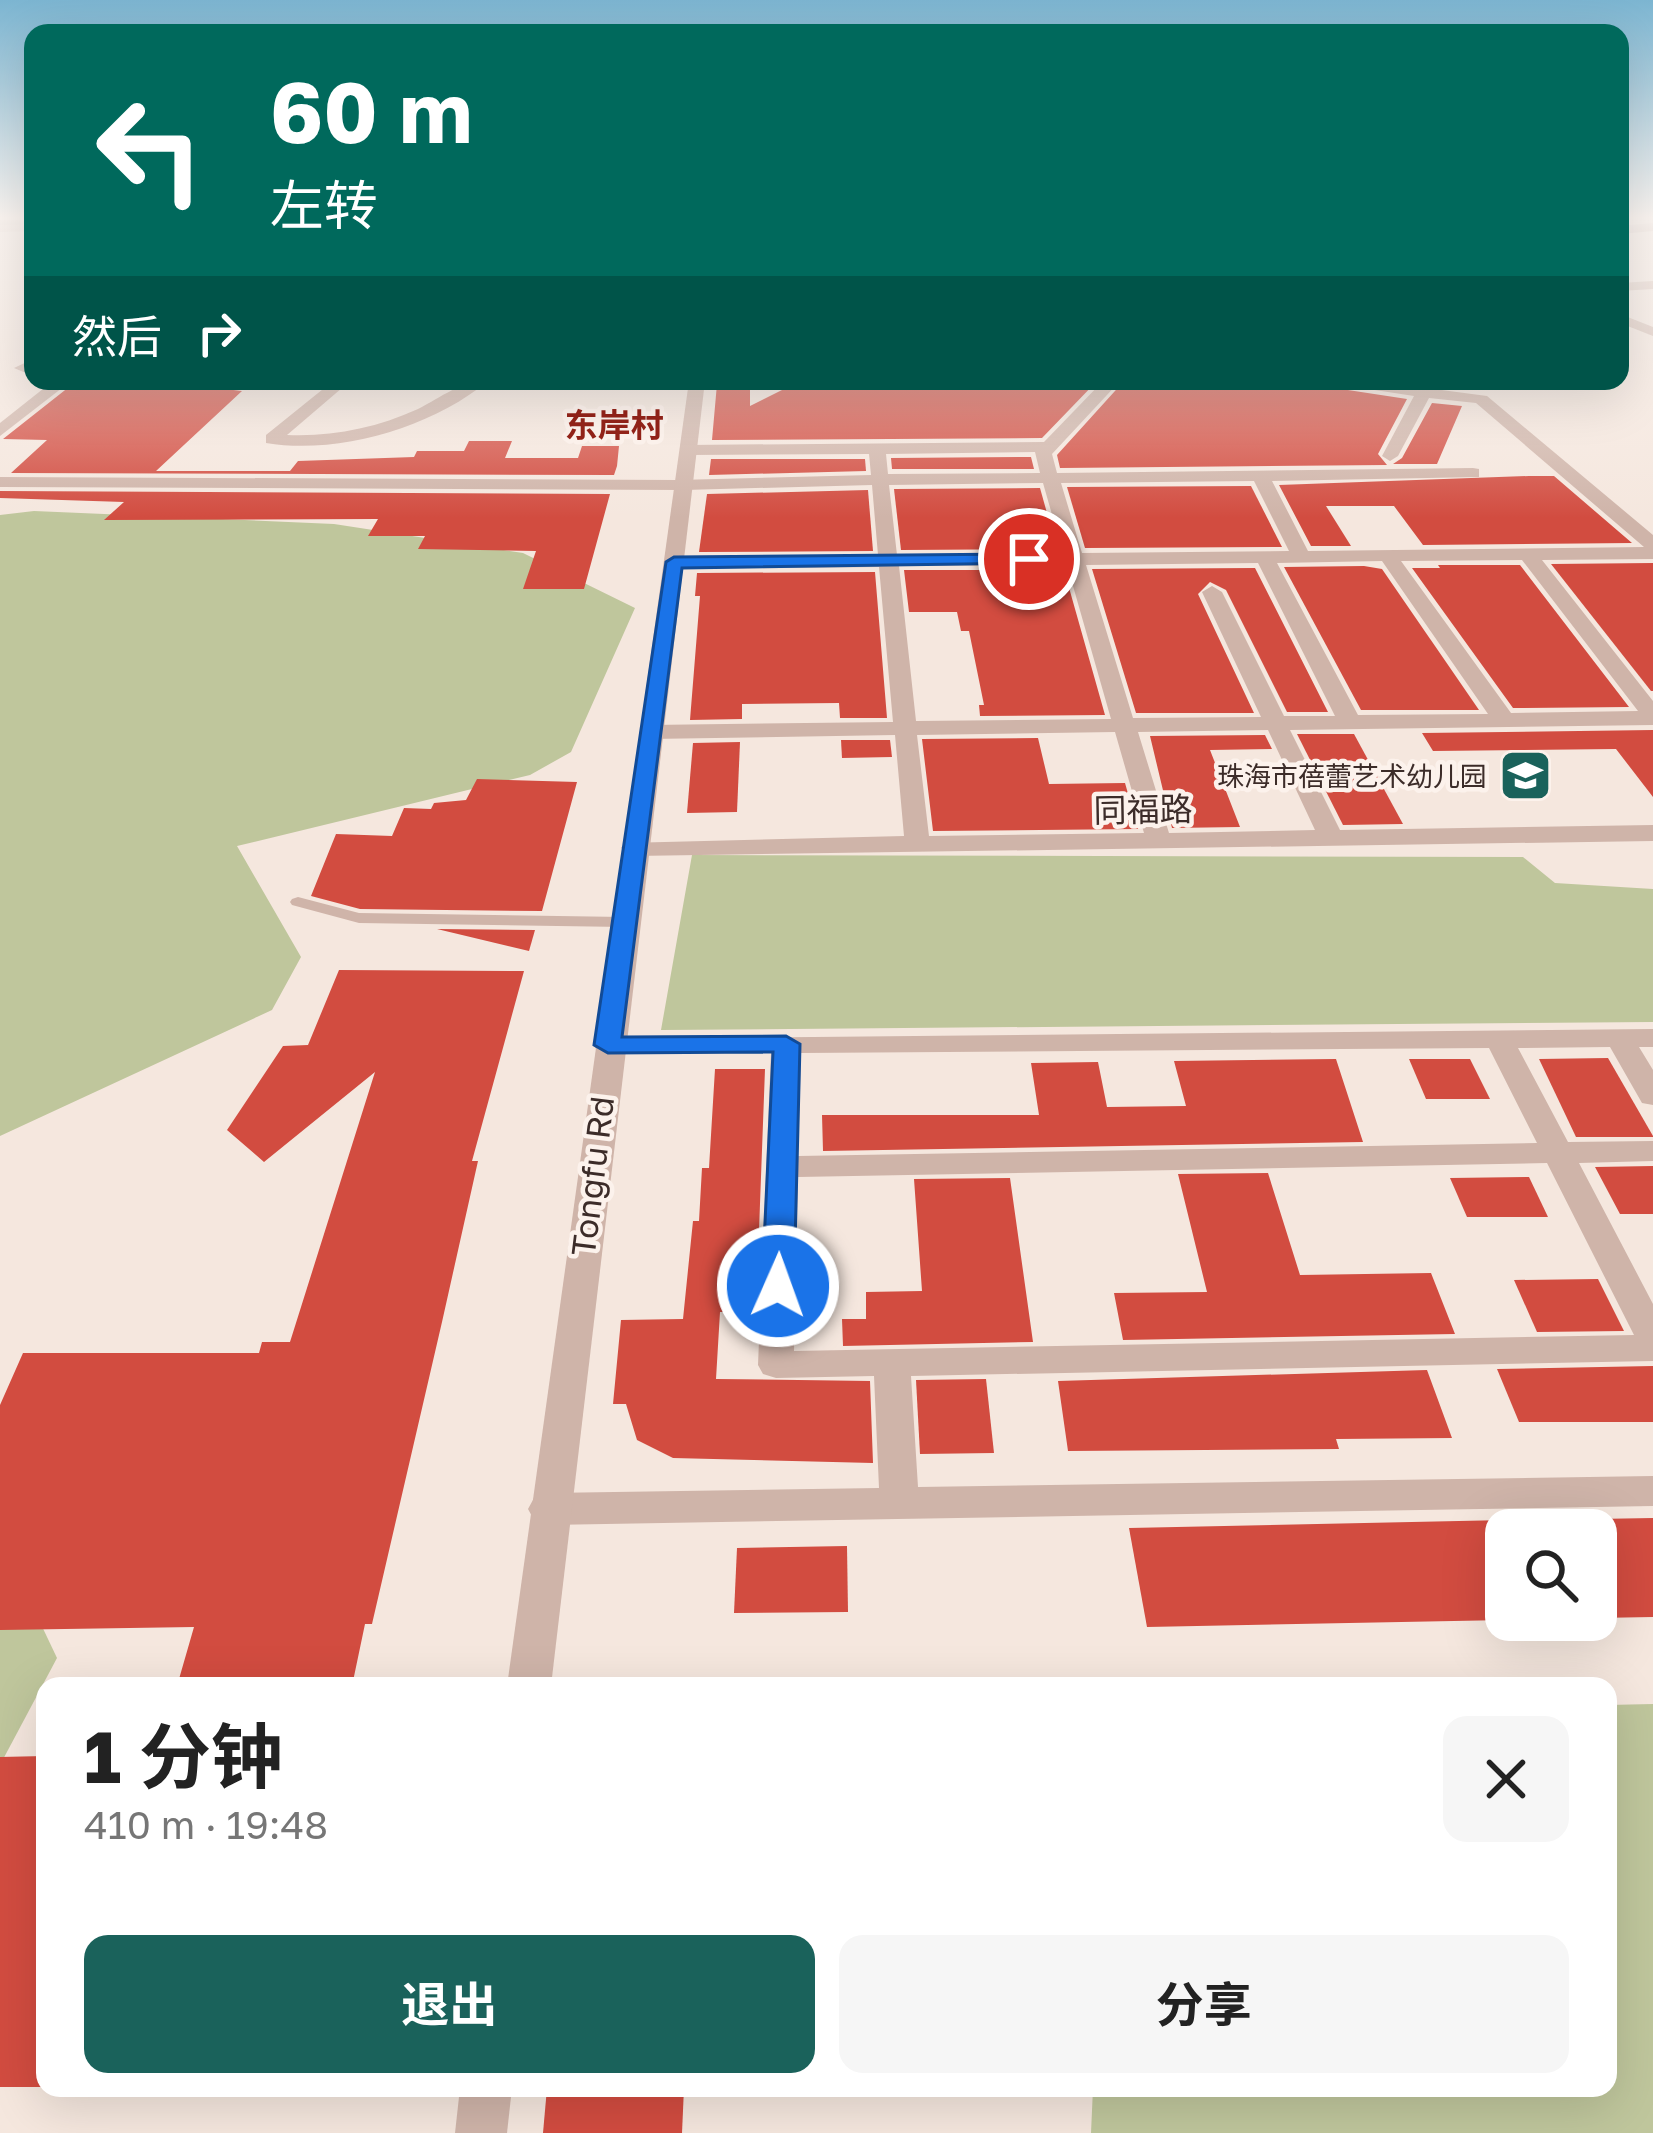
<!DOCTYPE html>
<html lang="zh">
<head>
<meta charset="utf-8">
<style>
  body { margin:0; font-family:"Golos Text","Noto Sans SC",sans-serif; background:#f6f6f6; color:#222; height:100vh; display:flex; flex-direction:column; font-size:45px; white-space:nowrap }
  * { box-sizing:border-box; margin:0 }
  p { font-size:39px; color:#767676 }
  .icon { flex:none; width:66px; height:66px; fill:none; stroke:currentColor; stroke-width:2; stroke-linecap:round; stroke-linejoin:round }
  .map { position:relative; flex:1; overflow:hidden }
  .panel { position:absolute; left:36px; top:1677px; width:1581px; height:420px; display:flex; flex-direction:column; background:#fff; border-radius:24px; box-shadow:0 12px 48px #0002 }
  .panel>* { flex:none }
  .top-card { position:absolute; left:24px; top:24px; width:1605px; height:366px; border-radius:24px; box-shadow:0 12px 48px #0002; background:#00695c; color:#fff; overflow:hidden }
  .fabs { position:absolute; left:1485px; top:1509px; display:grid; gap:24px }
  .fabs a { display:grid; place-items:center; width:132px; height:132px; border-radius:24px; background:#fff; box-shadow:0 12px 48px #0002; font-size:60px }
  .pin { position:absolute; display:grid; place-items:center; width:102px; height:102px; color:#fff; margin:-51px; border:6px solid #fff; border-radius:50%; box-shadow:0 3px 12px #0007 }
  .me { position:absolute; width:132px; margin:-66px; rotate:2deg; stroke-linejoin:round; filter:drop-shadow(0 0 9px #0008) }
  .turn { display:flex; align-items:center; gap:42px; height:252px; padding:0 48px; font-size:54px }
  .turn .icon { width:156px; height:156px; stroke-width:2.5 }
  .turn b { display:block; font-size:84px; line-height:102px }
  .then { display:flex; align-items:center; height:114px; padding:0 48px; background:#0003; gap:24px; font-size:45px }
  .round { display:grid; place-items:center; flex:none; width:126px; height:126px; border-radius:24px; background:#f6f6f6 }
  .head { display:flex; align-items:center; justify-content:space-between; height:204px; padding:0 48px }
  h1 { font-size:72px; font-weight:700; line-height:90px }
  .primary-button { display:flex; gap:24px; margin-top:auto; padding:24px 48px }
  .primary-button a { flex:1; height:138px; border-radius:24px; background:#1a625b; color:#fff; font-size:48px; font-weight:700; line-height:138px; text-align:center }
  .primary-button a+a { background:#f6f6f6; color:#222 }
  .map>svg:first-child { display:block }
  .green { fill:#bfc69c }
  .building { fill:#d24c40 }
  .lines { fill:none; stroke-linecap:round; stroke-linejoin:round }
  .service { fill:#cfb4a9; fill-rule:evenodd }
  .minor { fill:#cfb4a9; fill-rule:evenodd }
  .tertiary { fill:#cfb4a9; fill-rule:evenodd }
  .secondary { fill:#a38279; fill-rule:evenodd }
  .route { fill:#1a73e8; stroke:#114b97; stroke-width:3 }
  .labels { text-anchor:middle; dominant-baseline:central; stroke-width:9; stroke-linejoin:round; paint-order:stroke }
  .far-poi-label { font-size:27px; fill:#3c2c29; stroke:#fcf2ec; text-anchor:end }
  .far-quarter-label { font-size:33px; font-weight:bold; fill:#932319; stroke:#fcf2ec }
  .street-label { font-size:33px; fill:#3c2c29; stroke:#fcf2ec }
</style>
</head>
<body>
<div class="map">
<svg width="1653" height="2133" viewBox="0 0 1653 2133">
  <rect width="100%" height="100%" fill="#f5e7de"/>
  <g class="green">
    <polygon points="34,511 334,524 523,553 635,608 571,752 530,775 237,846 301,957 272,1010 0,1136 0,515"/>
    <polygon points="692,855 1523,857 1555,883 1653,889 1653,1022 661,1030"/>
    <polygon points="0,1538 57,1658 0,1765"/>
    <polygon points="1653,1704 1653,2133 1091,2133 1093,2088 1608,2088 1608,1705"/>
  </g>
  <g class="building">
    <polygon points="156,381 242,391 156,471 290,471 298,461 414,457 417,451 464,451 469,441 512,441 505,458 578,458 582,446 619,446 617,466 614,475 11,473 47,440 3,439 74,383 145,385"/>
    <polygon points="800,381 1097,381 1042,438 712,440 717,384 750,384 750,406"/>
    <polygon points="1124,381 1312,381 1315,385 1407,399 1378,454 1387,465 1060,468 1057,455"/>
    <polygon points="1432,403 1462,406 1437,464 1393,464 1402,458"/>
    <polygon points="1031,457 1034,469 892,469 891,458"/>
    <polygon points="865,459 866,471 709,475 711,459"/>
    <polygon points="1529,476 1554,476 1632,543 1423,545 1394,506 1326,506 1351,546 1311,546 1279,485"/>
    <polygon points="1251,486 1282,547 1085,548 1067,487"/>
    <polygon points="1040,488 1057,549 901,550 894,489"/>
    <polygon points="868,490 873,551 699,552 707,494"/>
    <polygon points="0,491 610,494 584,589 523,589 536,551 418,549 425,536 368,536 378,519 104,520 124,502 0,498"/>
    <polygon points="1653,563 1653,691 1651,691 1551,564"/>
    <polygon points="1438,565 1520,565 1629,707 1513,708 1412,568 1440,568"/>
    <polygon points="1364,566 1382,569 1479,710 1361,710 1284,567"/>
    <polygon points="1255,568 1328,712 1287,712 1226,590 1210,582 1198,594 1254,713 1136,713 1092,569"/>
    <polygon points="904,570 1064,570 1105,715 980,716 979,705 984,705 969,631 961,631 957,612 909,612"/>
    <polygon points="875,572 887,718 840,718 839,703 742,704 742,719 690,720 700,596 695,596 697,573"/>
    <polygon points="1653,730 1653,797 1616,749 1433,751 1422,733"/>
    <polygon points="1297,734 1354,734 1403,824 1343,825"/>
    <polygon points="1265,735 1272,749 1210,750 1240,827 1172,828 1150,736"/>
    <polygon points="1038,738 1049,784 1125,783 1138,829 933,831 922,739"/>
    <polygon points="841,740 890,740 892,757 842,758"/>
    <polygon points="740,742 737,812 687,813 693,743"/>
    <polygon points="477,779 577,782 542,911 360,909 311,896 336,834 392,836 404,808 431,809 434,803 466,800"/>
    <polygon points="437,929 535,930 529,951"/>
    <polygon points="339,970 524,971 472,1161 478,1161 442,1322 372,1624 365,1624 352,1686 177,1686 194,1627 0,1630 0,1405 23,1353 259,1353 262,1342 290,1342 375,1072 264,1162 227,1130 283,1046 308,1045"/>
    <polygon points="1608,1058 1653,1136 1653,1137 1576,1137 1539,1059"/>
    <polygon points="1336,1059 1363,1142 823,1151 822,1115 1039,1115 1031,1063 1098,1062 1107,1107 1186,1106 1174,1061"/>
    <polygon points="1409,1059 1470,1059 1490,1099 1426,1099"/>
    <polygon points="715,1069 765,1069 756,1312 720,1312 716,1379 870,1381 873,1463 673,1458 637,1440 626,1404 613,1404 621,1320 683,1319 693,1221 699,1221 702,1168 709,1168"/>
    <polygon points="1653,1166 1653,1214 1620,1214 1595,1167"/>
    <polygon points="1268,1173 1300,1275 1431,1273 1455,1334 1123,1340 1114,1293 1207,1292 1178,1174"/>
    <polygon points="1529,1177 1548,1217 1467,1217 1450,1178"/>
    <polygon points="1010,1178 1033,1342 843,1346 842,1319 866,1319 866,1292 922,1291 914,1179"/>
    <polygon points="1598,1279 1624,1331 1537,1332 1514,1280"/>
    <polygon points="1653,1366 1653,1422 1519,1422 1497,1369"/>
    <polygon points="1427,1370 1452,1438 1336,1439 1339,1449 1068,1451 1058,1381"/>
    <polygon points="986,1379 994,1453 920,1454 916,1380"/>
    <polygon points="1653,1518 1653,1617 1596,1618 1596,1519"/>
    <polygon points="1506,1520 1506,1620 1147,1627 1129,1528"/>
    <polygon points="847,1546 848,1612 734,1613 737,1548"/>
    <polygon points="45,1756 45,2087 0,2087 0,1757"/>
    <polygon points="547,2088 684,2088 682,2133 543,2133"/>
  </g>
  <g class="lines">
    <polygon class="service" points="298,897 359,913 624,917 632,922 624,927 359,923 292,905 290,902 292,899"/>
    <g class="minor">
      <polygon points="33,223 33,231 0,232 0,224"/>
      <polygon points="1653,281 1653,289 1620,291 1620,283"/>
      <polygon points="1620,314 1653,327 1653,336 1620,323"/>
      <polygon points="33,359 33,376 14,368"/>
      <polygon points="53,381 71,381 0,436 0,423"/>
      <path d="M333,381l16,1 -62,53c45,2 89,-7 131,-26 24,-12 42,-28 70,-28 -57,47 -150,74 -222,62v-8z"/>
      <path d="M1103,381h17l-68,73 5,19 416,-5 6,1v8l-207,4 36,70 336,-4 -168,-144 -47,-5 -31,58 -8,5 -8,-5 32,-60 -98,-15 103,6 3,-6h16l-4,8 53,7 166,139v24l-111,1 111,141v24l-363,5 50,100 313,-5v16l-1019,15 -13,-8 4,-5 279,-7 -9,-101 -245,4 -11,-7 11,-7 243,-3 -14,-155 -205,2 -10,-6 10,-6 204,-2 -6,-70 -188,5 -684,-3v-10l678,3 193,-5 -2,-21 -181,1 -8,-5 8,-5 356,-3zM1035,452l5,21 -152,1 -2,-20zM1254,481l35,70 -207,2 -21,-70zM1043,483l20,70 -166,2 -8,-70zM1522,560l116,151 -127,2 -110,-152zM1382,561l106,153 -130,1 -81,-152zM1258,563l77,153h-51l-62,-124 -10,-6 -10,6 59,125 -128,1 -47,-153zM1067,565l44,154 -195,2 -17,-155zM1268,730l47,100 -146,3 -31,-101zM1115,732l29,101 -215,3 -12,-101z"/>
      <path d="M1653,1029v18h-14l14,23v35l-11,-2 -32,-56 -92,1 50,94 85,-1v20l-74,2 74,141v57l-742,15 7,111 735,-11v30l-1105,19 -14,-5 -6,-11 6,-11 14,-5 331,-5 -5,-112 -98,2 -13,-4 -5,-9 13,-312 -163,1 -10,-3 -5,-6 5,-6zM1489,1048l48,95 -739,13 3,-103zM1547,1163l87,172 -840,16 4,-174z"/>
    </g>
    <g class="tertiary">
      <polygon points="689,381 705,381 551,1686 507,1686"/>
      <polygon points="460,2088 512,2088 507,2133 455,2133"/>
    </g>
    <g class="secondary">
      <polygon points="0,220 33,220 33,224 0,225"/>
      <polygon points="1653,223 1653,231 1620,234 1620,226"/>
    </g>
  </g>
  <linearGradient id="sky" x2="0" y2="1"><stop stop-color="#7cb5d1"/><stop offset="0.42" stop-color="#faf4f0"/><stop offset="1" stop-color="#faf4f0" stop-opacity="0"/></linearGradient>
  <rect width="1653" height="518" fill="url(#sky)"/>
  <polygon class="route" points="1029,554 1035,556 1035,563 682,568 622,1037 786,1036 800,1044 794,1286 789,1293 767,1293 762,1286 773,1052 608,1053 594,1045 666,562 674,557"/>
  <defs>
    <symbol id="school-square" viewBox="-11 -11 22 22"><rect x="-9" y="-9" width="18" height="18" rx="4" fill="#1a625b" stroke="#fcf2ec"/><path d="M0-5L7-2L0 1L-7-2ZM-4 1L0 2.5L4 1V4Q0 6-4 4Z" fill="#fff"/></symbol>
  </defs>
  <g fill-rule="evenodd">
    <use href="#school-square" x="1496" y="746" width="59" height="59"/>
  </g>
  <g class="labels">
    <g class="far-poi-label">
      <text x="1487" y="776">珠海市蓓蕾艺术幼儿园</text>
    </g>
    <g class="far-quarter-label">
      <text x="614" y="424">东岸村</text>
    </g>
    <g class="street-label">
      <text transform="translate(1143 809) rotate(-1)">同福路</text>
      <text transform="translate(592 1176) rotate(-83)">Tongfu Rd</text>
    </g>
  </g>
</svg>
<div class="fabs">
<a><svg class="icon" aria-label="search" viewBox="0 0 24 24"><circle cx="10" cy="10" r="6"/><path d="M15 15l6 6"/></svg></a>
</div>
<div class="pin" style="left:1029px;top:559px;background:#d93025"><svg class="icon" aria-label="arrive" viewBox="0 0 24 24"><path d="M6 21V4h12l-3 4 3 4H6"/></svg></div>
<svg class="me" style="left:778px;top:1286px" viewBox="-20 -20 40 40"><circle r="17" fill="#1a73e8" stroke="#fff" stroke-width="3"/><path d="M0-11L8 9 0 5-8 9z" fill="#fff"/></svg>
<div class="top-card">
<div class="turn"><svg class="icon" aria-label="left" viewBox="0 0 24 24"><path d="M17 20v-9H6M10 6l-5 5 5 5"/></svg><div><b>60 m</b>左转</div></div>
<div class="then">然后<svg class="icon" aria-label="right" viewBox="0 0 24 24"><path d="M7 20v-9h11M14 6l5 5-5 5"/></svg></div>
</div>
<section class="panel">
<div class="head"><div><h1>1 分钟</h1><p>410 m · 19:48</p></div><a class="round"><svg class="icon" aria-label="close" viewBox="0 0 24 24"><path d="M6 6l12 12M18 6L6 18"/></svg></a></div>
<div class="primary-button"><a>退出</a><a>分享</a></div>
</section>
</div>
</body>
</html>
